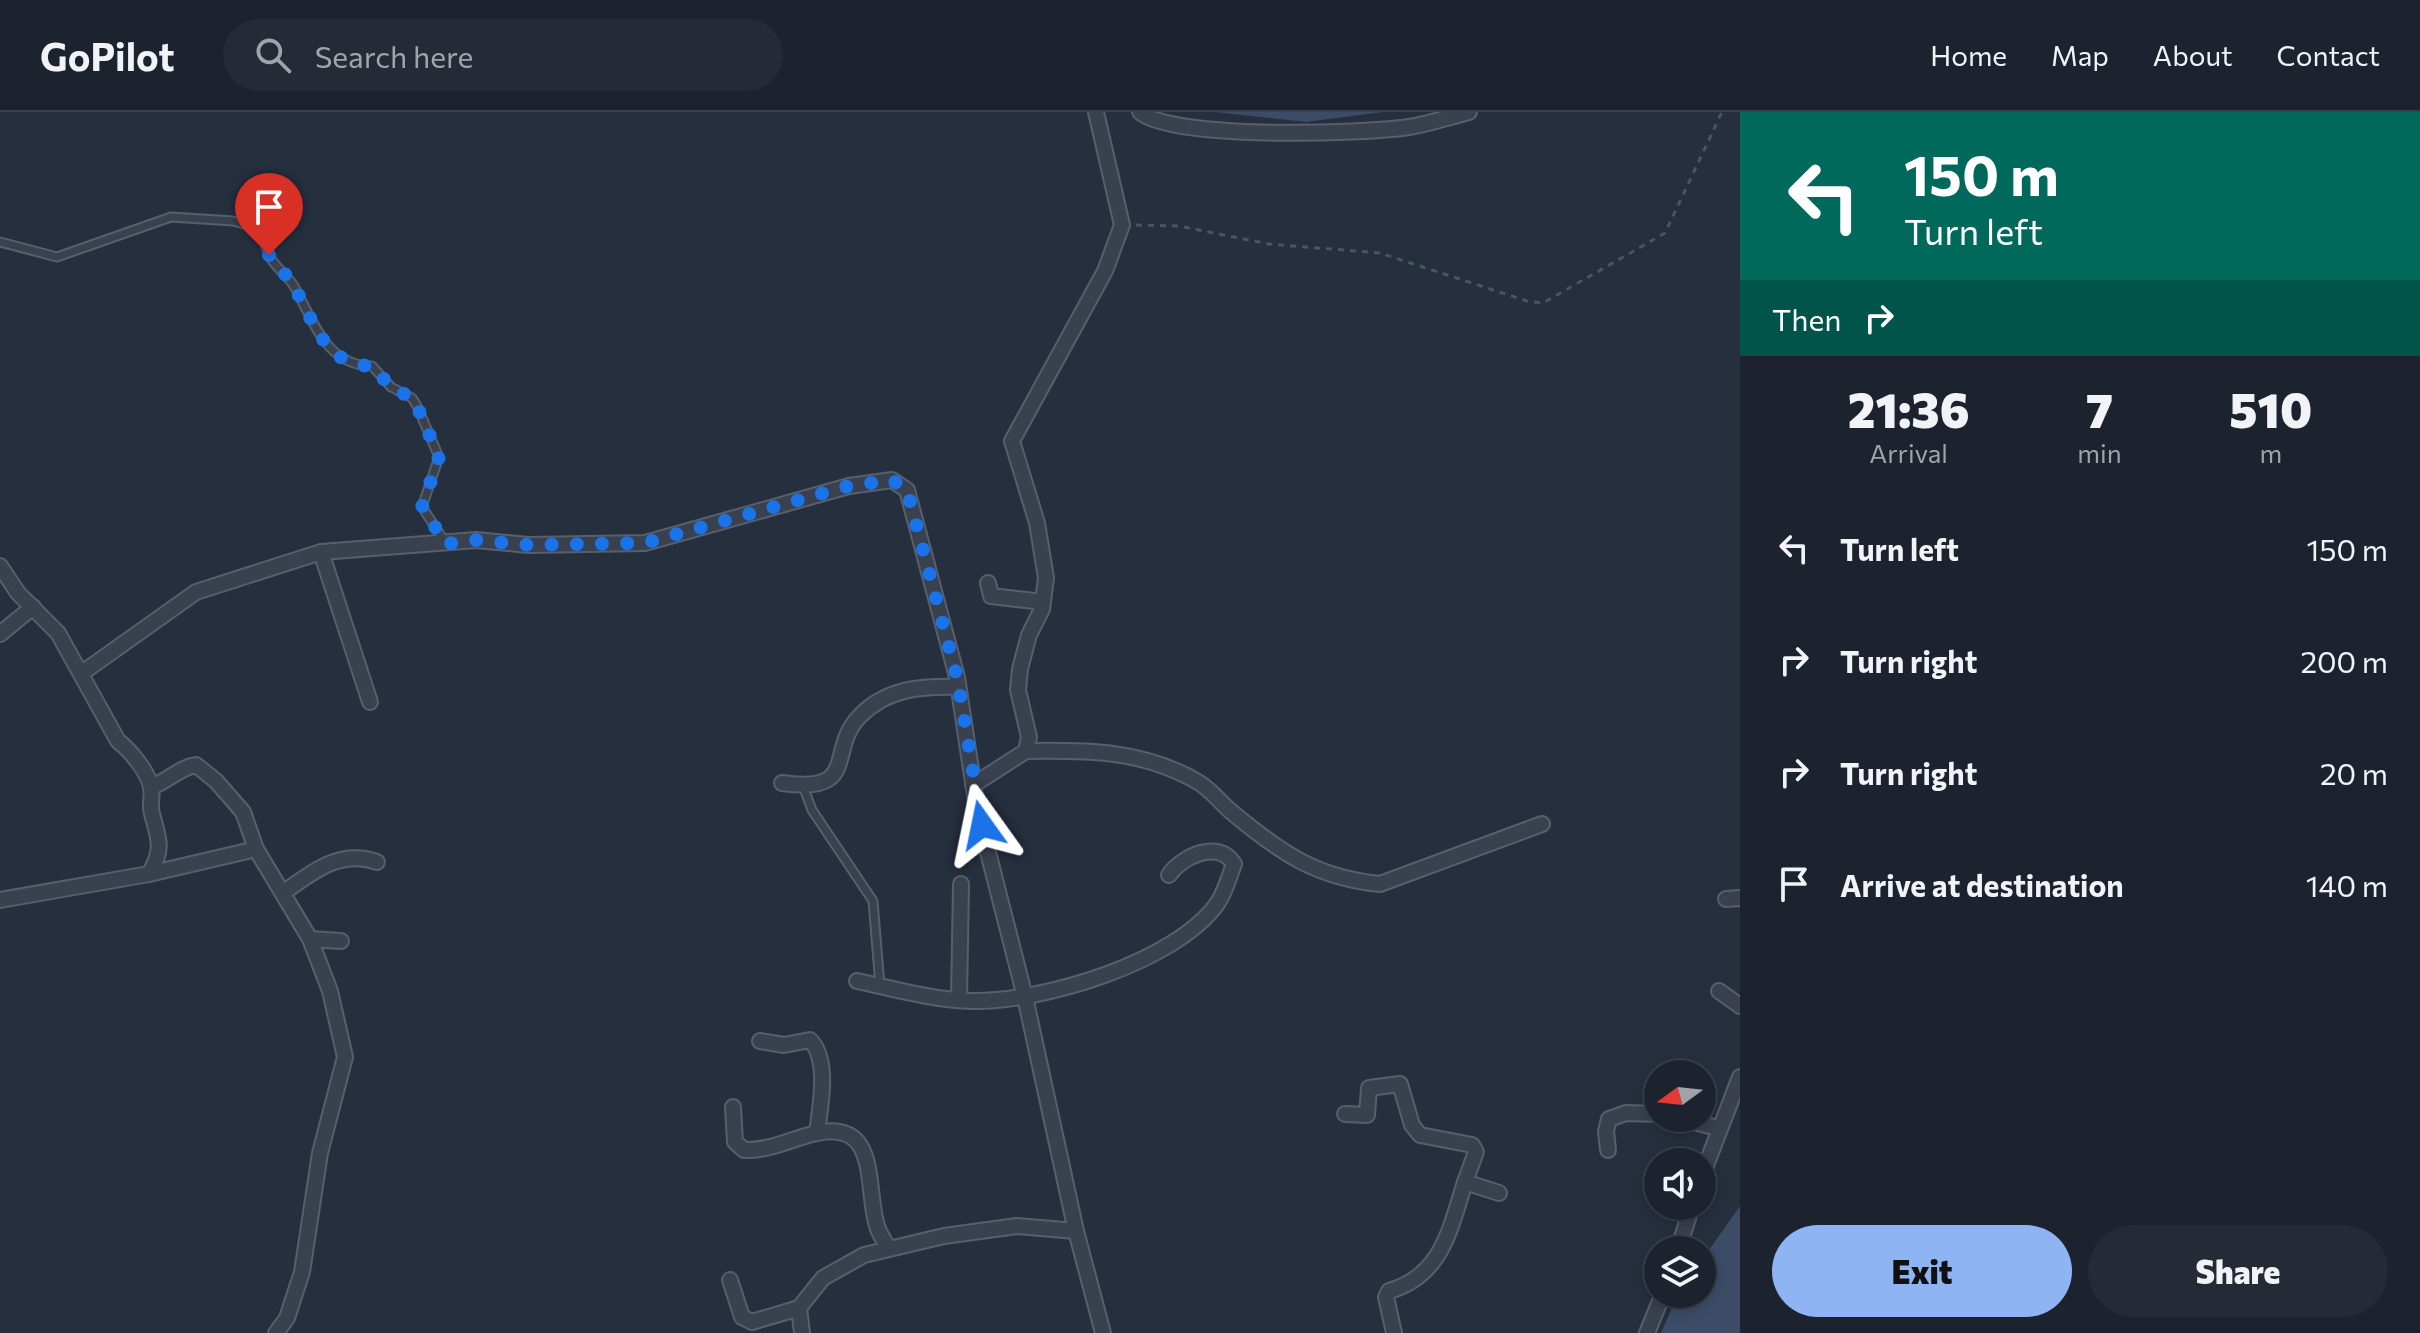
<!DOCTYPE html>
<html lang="en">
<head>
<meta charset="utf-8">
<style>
  body { margin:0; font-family:Commissioner,sans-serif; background:#252b36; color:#f1f3f6; height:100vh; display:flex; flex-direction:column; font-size:30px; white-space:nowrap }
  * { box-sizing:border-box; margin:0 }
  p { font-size:26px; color:#a0a4aa }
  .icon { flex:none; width:44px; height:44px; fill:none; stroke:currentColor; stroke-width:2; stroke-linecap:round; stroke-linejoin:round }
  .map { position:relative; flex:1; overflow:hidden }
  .sheet { display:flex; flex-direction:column; background:#1c232e; width:680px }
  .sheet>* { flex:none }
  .top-card { background:#00695c; color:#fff; overflow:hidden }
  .needle { width:52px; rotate:255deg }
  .fabs { position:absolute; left:1644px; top:948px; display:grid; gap:16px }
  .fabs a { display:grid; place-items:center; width:72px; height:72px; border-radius:50%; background:#1c232e; box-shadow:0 4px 12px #0003,0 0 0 2px #3a404a; font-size:40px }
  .pin { position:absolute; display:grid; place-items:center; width:68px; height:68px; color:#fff; margin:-82px -34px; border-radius:50% 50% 50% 0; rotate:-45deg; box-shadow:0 0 8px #0007 }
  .pin .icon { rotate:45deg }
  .me { position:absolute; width:88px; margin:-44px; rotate:348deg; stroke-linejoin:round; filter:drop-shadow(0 0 6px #0008) }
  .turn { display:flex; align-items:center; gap:28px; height:168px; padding:0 32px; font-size:36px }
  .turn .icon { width:104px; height:104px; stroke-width:2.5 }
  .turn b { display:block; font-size:56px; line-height:68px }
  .then { display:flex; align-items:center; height:76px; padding:0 32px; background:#0003; gap:16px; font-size:30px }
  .eta { display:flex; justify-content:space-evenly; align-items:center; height:136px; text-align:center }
  .eta b { font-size:48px; font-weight:800; line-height:56px }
  .action { display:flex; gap:16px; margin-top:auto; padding:16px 32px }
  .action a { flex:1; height:92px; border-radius:48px; background:#8fb4f4; color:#111; font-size:32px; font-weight:800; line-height:92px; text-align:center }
  .action a+a { background:#252b36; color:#f1f3f6 }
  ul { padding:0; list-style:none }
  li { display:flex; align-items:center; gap:24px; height:112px; padding:0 32px }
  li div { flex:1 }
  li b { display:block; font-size:30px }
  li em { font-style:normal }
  header { display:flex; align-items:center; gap:48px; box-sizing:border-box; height:112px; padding:0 40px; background:#1c232e; border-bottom:2px solid #3a404a }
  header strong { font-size:38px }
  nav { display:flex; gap:44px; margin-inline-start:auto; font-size:28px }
  .search { width:560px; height:72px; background:#252b36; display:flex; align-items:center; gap:20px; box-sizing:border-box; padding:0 28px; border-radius:44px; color:#a0a4aa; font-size:30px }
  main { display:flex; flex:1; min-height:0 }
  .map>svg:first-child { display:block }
  .water { fill:#3c4c66 }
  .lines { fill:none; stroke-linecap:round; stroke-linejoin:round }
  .service-casing { stroke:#575f6c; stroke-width:11 }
  .minor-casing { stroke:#575f6c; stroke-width:18 }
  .path { stroke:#45585c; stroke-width:3; stroke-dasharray:6 6; stroke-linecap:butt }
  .service { stroke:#39414e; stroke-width:7 }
  .minor { stroke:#39414e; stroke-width:14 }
  .route { stroke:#1a73e8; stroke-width:14; stroke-dasharray:0 25.2 }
</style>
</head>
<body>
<header>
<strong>GoPilot</strong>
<div class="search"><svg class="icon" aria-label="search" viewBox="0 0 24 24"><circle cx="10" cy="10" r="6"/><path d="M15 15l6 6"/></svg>Search here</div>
<nav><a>Home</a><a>Map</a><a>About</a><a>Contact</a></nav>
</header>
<main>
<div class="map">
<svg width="1740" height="1221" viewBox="0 0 1740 1221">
  <rect width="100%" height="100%" fill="#252f3e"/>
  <g class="water">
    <polygon points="1215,0 1383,0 1306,10"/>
    <polygon points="1740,1094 1740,1221 1661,1221 1678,1182 1702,1182 1702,1148"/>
  </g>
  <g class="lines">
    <defs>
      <g id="service">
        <path d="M0,130l57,15 114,-40 62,4 24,7c8,9 8,19 13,29 6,11 17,18 24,29 19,34 32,80 78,80l19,21 21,11 5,8 22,51 -17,50 23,35"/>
        <polyline points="803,674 812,698 873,789 880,874"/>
      </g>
      <g id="minor">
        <path d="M1140,0c33,28 221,22 269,15 20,-3 40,-10 60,-15"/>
        <polyline points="321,440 370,590"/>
        <path d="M0,454l18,27 40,40 60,108c12,9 31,32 33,47 2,8 -2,17 1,26 7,25 12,36 -3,60"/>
        <polyline points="988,471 991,484 1043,490"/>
        <polyline points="0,522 33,495"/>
        <polyline points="82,561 196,480 321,440 476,428 528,433 645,431 849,374 892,368 907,378 957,565 977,697 1025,885 1076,1119 1103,1221"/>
        <path d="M1026,639c62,-1 117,-1 172,31 15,9 23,22 36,32 48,40 84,64 146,70l162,-60"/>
        <path d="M782,671c79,11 44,-33 78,-67 27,-28 62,-30 98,-29"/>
        <polyline points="973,673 1026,639 1029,625 1018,578 1020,557 1029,523 1042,497 1046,466 1037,411 1012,329 1105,159 1122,113 1096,0"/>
        <path d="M151,675c16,-5 29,-20 45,-22l20,16 27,31 13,37 54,90 20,52 15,66 -25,96 -18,119 -15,46 -11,15"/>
        <path d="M283,781c29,-21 57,-44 94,-31"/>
        <polyline points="1726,787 1740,786"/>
        <polyline points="0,788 149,762 256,737"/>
        <polyline points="310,827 341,829"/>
        <path d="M857,869c38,8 76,19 115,20 70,1 202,-38 245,-97 8,-11 12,-27 17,-40 -15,-25 -52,-8 -65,11"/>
        <polyline points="1719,879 1740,894"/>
        <polyline points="959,888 961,772"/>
        <path d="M760,929l24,4 26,-5c20,20 10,67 7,93"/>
        <path d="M733,995l2,35 9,8c26,1 49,-12 73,-17 63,-13 48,54 60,93 2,8 8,15 11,22"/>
        <polyline points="1345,1002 1367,1003 1369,976 1400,972 1412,1013 1420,1023 1472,1033 1476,1040 1465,1070"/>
        <polyline points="1677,1006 1718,1016"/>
        <polyline points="1608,1038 1606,1019 1609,1007 1626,1001 1658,1002"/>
        <polyline points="1702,1064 1740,965"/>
        <polyline points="1678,1138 1692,1094"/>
        <polyline points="730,1168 742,1205 752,1210 799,1196 823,1166 864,1143 944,1124 1017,1114 1076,1119"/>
        <polyline points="799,1196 802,1221"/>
        <path d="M1394,1221l-8,-36 3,-6c53,-15 61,-62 76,-109l34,11"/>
        <polyline points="1647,1221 1663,1182"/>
      </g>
    </defs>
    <use href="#service" class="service-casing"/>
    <use href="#minor" class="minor-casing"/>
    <polyline class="path" points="1136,113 1179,114 1269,132 1380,141 1527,189 1543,191 1665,121 1722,0"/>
    <use href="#service" class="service"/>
    <use href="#minor" class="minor"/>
  </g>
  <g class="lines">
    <path class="route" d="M269,143c8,11 18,20 24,30 21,35 31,81 79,81l19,21 21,11 5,8 22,51 -17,50 24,37 30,-4 52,5 117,-2 204,-57 43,-6 15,10 50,187 25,148"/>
  </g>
</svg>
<div class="fabs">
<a><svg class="needle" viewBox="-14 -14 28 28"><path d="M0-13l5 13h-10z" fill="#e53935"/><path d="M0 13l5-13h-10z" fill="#a0a4aa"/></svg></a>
<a><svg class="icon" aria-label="sound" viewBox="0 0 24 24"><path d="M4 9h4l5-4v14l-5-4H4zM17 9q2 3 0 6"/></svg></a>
<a><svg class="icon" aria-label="layers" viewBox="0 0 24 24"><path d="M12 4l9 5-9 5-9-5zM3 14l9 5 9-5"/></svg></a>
</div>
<div class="pin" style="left:269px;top:143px;background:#d93025"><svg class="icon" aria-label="arrive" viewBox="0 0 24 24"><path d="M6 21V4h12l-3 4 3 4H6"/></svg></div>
<svg class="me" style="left:982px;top:713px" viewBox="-20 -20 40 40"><path d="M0-17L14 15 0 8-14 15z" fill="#1a73e8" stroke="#fff" stroke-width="4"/></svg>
</div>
<section class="sheet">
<div class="top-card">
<div class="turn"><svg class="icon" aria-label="left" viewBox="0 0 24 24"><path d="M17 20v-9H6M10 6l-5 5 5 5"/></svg><div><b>150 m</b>Turn left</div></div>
<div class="then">Then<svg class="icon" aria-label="right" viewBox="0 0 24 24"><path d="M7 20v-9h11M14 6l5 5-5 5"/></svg></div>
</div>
<div class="eta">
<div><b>21:36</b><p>Arrival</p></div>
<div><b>7</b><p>min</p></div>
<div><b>510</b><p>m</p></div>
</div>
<ul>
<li><svg class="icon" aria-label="left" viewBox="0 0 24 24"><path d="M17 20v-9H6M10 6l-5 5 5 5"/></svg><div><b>Turn left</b></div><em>150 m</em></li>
<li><svg class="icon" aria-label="right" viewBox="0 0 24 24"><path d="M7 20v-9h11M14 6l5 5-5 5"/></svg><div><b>Turn right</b></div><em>200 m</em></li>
<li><svg class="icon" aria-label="right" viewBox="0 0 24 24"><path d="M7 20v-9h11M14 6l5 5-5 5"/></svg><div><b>Turn right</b></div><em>20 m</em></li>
<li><svg class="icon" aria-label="arrive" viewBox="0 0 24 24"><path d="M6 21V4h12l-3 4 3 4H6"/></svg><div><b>Arrive at destination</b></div><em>140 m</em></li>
</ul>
<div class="action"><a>Exit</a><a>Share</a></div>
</section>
</main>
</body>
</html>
